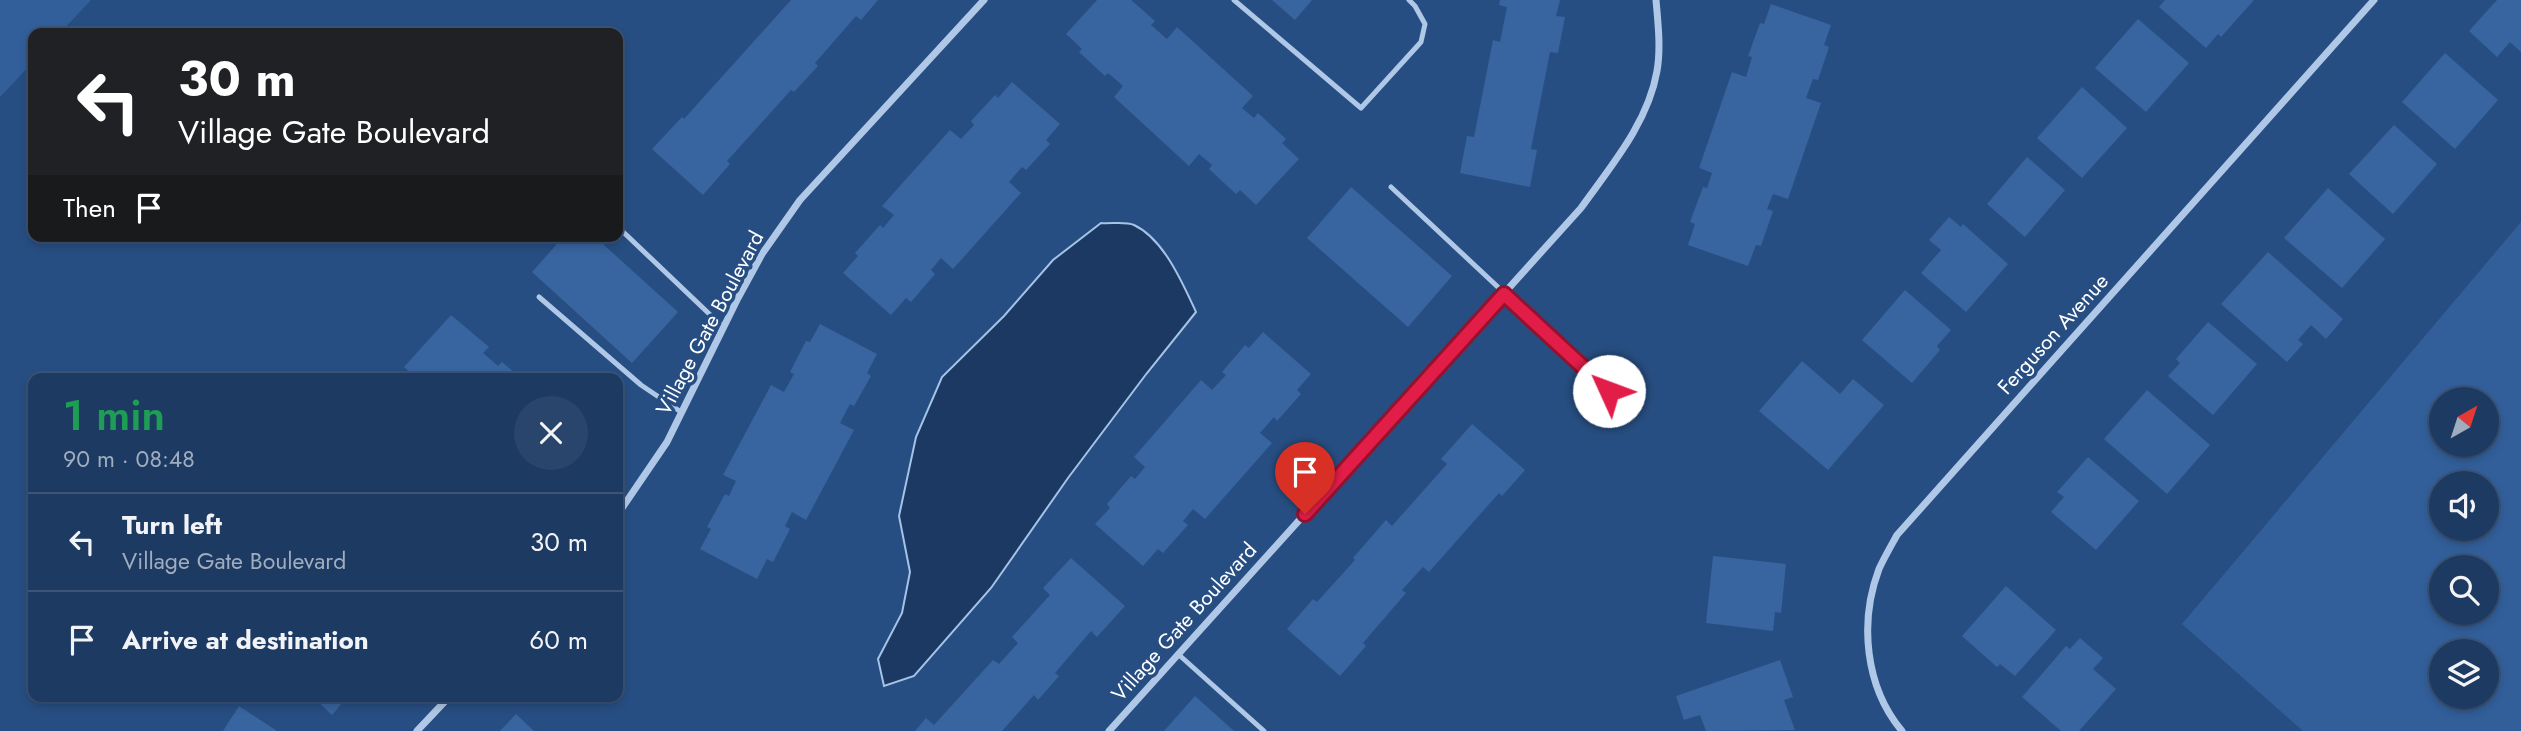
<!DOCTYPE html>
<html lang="en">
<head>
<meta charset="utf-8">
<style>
  body { margin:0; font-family:Jost,sans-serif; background:#2a456b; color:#f1f3f6; height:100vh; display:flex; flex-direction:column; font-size:26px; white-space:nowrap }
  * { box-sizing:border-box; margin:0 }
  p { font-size:23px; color:#a0adbe }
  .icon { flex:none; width:38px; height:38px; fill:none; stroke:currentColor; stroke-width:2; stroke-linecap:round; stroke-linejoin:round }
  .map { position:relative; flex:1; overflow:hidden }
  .panel { position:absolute; left:28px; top:373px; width:595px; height:329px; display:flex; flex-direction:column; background:#1d3a62; border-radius:14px; box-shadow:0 4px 10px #0003,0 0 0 2px #3b5477 }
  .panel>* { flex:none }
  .guide { position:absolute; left:28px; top:28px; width:595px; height:214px; border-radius:14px; box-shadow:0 4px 10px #0003,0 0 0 2px #3b5477; background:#202124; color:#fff; overflow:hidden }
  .needle { width:46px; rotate:39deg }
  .controls { position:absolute; left:2429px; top:387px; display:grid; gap:14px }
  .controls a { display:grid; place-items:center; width:70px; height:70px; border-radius:50%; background:#1d3a62; box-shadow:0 4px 10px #0003,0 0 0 2px #3b5477; font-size:35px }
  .pin { position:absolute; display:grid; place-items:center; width:60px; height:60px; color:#fff; margin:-72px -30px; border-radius:50% 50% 50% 0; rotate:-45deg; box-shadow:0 0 7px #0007 }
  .pin .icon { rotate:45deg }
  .me { position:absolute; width:77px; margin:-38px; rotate:313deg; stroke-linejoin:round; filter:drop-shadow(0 0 5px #0008) }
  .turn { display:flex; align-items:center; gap:24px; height:147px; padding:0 35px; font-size:32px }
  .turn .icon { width:91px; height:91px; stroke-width:2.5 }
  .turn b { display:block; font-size:49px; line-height:60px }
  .then { display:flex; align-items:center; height:66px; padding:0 35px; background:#0003; gap:14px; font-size:26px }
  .round { display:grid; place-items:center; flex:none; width:74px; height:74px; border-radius:37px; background:#2a456b }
  .head { display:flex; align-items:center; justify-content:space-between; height:119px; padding:0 35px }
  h1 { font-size:42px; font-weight:600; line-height:52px; color:#1e9e55 }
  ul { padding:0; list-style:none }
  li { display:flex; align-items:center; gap:21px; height:98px; padding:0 35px; border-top:2px solid #3b5477 }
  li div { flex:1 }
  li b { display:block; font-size:26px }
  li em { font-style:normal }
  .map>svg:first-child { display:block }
  .green { fill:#325f9a; fill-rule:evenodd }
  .water { fill:#1c3963; stroke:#a5c3e7; stroke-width:2 }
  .building { fill:#38649f }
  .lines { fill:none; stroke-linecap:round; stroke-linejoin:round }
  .lane { stroke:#b0c8e7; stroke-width:5 }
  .street { stroke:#b0c8e7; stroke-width:7 }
  .route-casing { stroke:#92132f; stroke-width:18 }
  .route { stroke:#e11d48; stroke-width:12 }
  .labels { text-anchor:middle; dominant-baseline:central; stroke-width:7; stroke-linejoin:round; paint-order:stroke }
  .street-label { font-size:21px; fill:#fff; stroke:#274e82 }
</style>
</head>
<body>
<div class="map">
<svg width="2521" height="731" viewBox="0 0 2521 731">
  <rect width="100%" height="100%" fill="#274e82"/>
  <g class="green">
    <polygon points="0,0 91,0 60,33 33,33 33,62 0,97"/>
    <path d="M2521,222v509h-218l-121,-107zM2441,399h46v45h-46zM2441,483h46v45h-46zM2441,567h46v45h-46zM2441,651h46v45h-46z"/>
  </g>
  <path class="water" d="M1101,223c9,1 25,-2 33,2 30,14 49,59 62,87l-49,61 -79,105 -77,110 -77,88 -30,10 -6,-27 24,-46 8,-41 -11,-56 17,-79 26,-60 62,-61 49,-56z"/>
  <g class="building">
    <polygon points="791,0 878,0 861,20 856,16 815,63 818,66 794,92 791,90 727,161 730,164 703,195 652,149 682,117 684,119"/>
    <polygon points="1097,0 1131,0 1155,21 1151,25 1167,39 1177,27 1253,96 1242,108 1254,118 1258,113 1286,139 1282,143 1299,159 1256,205 1240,190 1236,194 1209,169 1212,165 1199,154 1189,166 1114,97 1123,86 1108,73 1105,76 1079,52 1082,49 1066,34"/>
    <polygon points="1272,0 1312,0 1295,20"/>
    <polygon points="1500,0 1560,0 1556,16 1565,17 1558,53 1550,52 1531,149 1537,150 1530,187 1460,173 1467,136 1474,137 1493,40 1500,42 1507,7 1499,5"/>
    <polygon points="2165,0 2254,0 2221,37 2218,34 2206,48 2159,7"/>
    <polygon points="2497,0 2521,0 2521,52 2510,42 2497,57 2469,31"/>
    <polygon points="1771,4 1831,25 1824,45 1829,47 1818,80 1813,79 1806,98 1821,103 1788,199 1773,194 1767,209 1773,211 1761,246 1756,245 1748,266 1688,245 1695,224 1690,222 1703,187 1707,188 1712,173 1699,168 1732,72 1746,77 1752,57 1748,56 1760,23 1764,24"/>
    <polygon points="2138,19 2189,63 2146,112 2095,68"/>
    <polygon points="2445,53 2498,100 2455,149 2402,102"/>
    <polygon points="1012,82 1060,124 1046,140 1050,144 1026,170 1022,167 1009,182 1021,193 953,269 941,258 931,270 935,274 911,302 906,298 891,315 843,273 858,256 855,253 880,225 883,228 894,215 882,206 950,130 961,139 974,125 971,121 995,95 998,98"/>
    <polygon points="2082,87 2127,128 2082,178 2037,138"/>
    <polygon points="2394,125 2437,164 2393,214 2349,174"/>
    <polygon points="2027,157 2065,190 2025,237 1987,204"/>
    <polygon points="1351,187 1452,276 1408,327 1307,238"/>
    <polygon points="2328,188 2385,239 2342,288 2284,238"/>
    <polygon points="1949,217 1961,227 1963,224 2008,264 1966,312 1921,273 1941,250 1929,240"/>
    <polygon points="564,236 594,236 678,312 632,363 532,272"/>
    <polygon points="2268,252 2343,319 2326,339 2311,325 2298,340 2303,344 2287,362 2221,304"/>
    <polygon points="1905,290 1951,330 1937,346 1940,350 1912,383 1862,340"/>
    <polygon points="451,315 489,347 483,353 498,366 502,362 521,378 417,378 404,367"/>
    <polygon points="2208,322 2257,364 2213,415 2168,376 2180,363 2176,359"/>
    <polygon points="820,324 877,354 867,373 871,376 854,406 850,404 840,423 854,430 806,520 792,512 785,526 790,529 773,562 767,559 757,579 700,549 711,529 707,527 725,494 729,496 736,481 723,475 771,385 784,392 794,374 790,372 806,341 810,342"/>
    <polygon points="1263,332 1311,374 1297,390 1301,394 1277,421 1274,417 1260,433 1272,443 1205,519 1193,509 1183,521 1188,525 1163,553 1158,549 1143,566 1095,524 1110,508 1107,504 1131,476 1135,479 1145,467 1134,457 1201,380 1212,390 1226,375 1222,372 1245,345 1249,348"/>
    <polygon points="1802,361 1840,394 1853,379 1884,405 1828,470 1759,411"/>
    <polygon points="2147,390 2210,445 2167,494 2104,439"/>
    <polygon points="1472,424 1525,470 1502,496 1499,493 1429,572 1423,567 1402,590 1406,593 1363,643 1366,646 1340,676 1287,629 1313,599 1317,602 1355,560 1353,558 1386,520 1392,526 1447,464 1441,459"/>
    <polygon points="2088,457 2139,501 2096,550 2051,512 2064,497 2057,492"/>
    <polygon points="1713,556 1786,564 1781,613 1775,612 1773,631 1706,623"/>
    <polygon points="1071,558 1125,606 1097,637 1091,631 1055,673 1059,676 1038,700 1034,695 1002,731 915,731 926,718 934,725 993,660 999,664 1018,643 1012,637 1050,595 1043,588"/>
    <polygon points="2006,586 2056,630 2015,676 2000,664 1997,667 1962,636"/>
    <polygon points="2080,638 2103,658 2093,669 2116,689 2079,731 2061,731 2022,697 2066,646 2070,649"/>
    <polygon points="1780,660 1793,697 1784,700 1795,730 1706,731 1700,715 1684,720 1676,696"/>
    <polygon points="312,696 348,696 332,715"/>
    <polygon points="1195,696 1234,731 1164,731"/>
    <polygon points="239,706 277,731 223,731"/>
    <polygon points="516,714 534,731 500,731"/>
  </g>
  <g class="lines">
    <g class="lane">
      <polyline points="1234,0 1361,108 1421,42 1425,24 1415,6 1409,0"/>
      <polyline points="1391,187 1609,391"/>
      <polyline points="618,227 723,327"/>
      <polyline points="539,297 641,385 681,412"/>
      <polyline points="1178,654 1264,731"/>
    </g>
    <g class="street">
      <polyline points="618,514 667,442 738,298 762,254 800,200 984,0"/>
      <polyline points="417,731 450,696"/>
      <path d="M1109,731l472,-523c30,-42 67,-85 76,-137 4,-23 1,-48 -1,-71"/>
      <path d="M1902,731c-37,-44 -43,-109 -23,-162 5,-11 12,-23 18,-34l477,-535"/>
    </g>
  </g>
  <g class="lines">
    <defs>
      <polyline id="route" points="1305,514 1504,294 1609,391"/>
    </defs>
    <use href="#route" class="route-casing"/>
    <use href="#route" class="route"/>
  </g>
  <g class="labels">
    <g class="street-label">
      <text transform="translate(710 323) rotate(-62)">Village Gate Boulevard</text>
      <text transform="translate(2053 334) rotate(-48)">Ferguson Avenue</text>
      <text transform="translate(1184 622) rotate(-48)">Village Gate Boulevard</text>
    </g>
  </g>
</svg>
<div class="controls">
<a><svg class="needle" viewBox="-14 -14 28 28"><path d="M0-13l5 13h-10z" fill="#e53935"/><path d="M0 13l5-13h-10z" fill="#a0adbe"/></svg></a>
<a><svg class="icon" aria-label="sound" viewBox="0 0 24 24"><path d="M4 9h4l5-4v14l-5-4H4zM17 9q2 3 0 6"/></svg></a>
<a><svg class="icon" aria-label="search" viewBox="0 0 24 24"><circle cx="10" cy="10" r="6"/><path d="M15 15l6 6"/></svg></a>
<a><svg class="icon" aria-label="layers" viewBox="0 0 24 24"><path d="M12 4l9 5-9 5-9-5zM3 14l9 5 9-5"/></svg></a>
</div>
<div class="pin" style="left:1305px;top:514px;background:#d93025"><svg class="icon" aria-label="arrive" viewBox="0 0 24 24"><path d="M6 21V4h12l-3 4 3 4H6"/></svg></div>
<svg class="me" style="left:1609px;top:391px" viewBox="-20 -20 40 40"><circle r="19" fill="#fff"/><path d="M0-13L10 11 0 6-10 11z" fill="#e11d48"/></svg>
<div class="guide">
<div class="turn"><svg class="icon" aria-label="left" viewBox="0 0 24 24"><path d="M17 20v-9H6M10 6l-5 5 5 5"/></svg><div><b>30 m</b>Village Gate Boulevard</div></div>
<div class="then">Then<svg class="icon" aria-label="arrive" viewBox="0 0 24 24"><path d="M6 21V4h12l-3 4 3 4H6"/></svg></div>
</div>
<section class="panel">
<div class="head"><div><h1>1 min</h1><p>90 m · 08:48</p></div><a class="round"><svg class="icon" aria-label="close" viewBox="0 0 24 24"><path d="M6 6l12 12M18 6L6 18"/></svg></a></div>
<ul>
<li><svg class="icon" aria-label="left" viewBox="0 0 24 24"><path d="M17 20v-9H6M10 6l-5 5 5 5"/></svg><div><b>Turn left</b><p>Village Gate Boulevard</p></div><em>30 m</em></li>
<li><svg class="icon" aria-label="arrive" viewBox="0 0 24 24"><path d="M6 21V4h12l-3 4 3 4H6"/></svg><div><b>Arrive at destination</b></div><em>60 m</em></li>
</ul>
</section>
</div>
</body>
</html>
